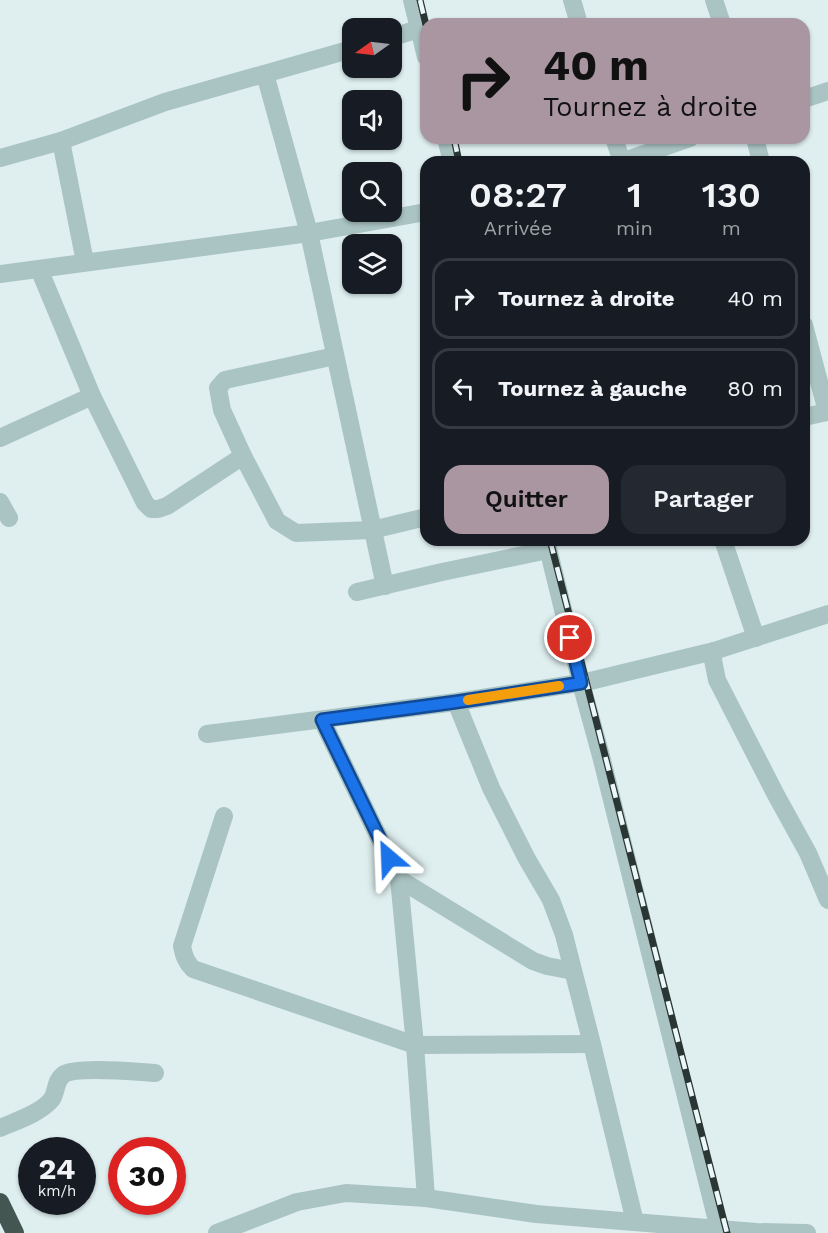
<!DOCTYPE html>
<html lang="fr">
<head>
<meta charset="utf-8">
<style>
  body { margin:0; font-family:"Work Sans",sans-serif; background:#242831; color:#f1f3f6; height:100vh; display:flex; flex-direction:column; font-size:22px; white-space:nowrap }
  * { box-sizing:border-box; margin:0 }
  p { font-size:20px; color:#9ea1a6 }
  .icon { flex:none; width:33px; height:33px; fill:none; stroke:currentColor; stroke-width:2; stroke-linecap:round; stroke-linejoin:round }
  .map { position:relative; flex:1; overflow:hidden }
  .panel { position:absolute; left:420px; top:156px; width:390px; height:390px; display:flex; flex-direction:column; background:#171b24; border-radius:18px; box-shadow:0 2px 4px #0004 }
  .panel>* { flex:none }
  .hud { position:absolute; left:420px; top:18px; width:390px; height:126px; border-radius:18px; box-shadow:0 2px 4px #0004; background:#a996a0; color:#111; overflow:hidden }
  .needle { width:39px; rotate:256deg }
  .buttons { position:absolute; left:342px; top:18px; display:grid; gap:12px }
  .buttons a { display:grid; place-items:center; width:60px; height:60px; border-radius:12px; background:#171b24; box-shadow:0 2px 4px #0004; font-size:30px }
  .speed { position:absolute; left:18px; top:1137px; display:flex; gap:12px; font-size:30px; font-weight:700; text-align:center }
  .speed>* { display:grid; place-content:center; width:78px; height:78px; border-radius:50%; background:#171b24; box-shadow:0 2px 4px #0004; line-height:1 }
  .speed small { font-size:15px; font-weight:400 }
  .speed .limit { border:9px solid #d22; background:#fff; color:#111 }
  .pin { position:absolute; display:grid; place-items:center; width:51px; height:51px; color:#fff; margin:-26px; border:3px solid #fff; border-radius:50%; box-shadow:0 2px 6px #0007 }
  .me { position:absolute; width:66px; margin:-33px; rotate:334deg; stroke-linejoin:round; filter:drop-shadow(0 0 4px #0008) }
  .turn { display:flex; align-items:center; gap:21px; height:126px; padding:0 24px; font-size:27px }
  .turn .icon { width:78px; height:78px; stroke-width:2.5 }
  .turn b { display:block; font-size:42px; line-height:51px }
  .eta { display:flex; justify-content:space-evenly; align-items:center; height:102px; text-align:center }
  .eta b { font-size:36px; font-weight:600; line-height:42px }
  .primary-button { display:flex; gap:12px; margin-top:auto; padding:12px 24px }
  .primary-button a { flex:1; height:69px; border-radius:18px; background:#a996a0; color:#111; font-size:24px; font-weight:600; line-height:69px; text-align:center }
  .primary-button a+a { background:#242831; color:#f1f3f6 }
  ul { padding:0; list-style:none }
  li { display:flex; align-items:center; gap:18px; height:81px; margin:0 12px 9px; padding:0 12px; border:3px solid #363941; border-radius:18px }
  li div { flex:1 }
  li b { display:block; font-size:22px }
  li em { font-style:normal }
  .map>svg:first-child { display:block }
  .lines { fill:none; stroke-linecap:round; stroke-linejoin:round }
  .street { stroke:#aac4c3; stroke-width:18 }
  .highway { stroke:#435652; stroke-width:18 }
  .rail-casing { stroke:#2a3634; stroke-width:7 }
  .rail { stroke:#ebf7f8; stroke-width:4.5; stroke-dasharray:14; stroke-linecap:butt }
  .route-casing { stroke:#114b97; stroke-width:15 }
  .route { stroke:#1a73e8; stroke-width:10 }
  .slow { stroke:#f59e0b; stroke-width:10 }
</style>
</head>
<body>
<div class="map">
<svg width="828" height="1233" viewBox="0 0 828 1233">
  <rect width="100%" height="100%" fill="#dfeff0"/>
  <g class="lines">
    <g class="street">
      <polyline points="412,0 426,57"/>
      <polyline points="572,0 579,24"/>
      <polyline points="714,0 722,24"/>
      <polyline points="392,37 419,29"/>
      <polyline points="265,74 309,233 385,586"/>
      <polyline points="804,99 828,91"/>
      <polyline points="446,138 452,162"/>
      <polyline points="614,138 622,162"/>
      <polyline points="755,138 761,162"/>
      <polyline points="61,141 85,262"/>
      <polyline points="0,158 61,141 165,102 352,49"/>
      <polyline points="621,162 690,138"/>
      <polyline points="39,269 92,396 145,503 151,509 158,509 167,506 243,456"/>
      <polyline points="0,274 309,233 426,212"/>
      <polyline points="804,325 827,412 804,417"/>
      <polyline points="335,356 225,380 218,388 222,410 243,456 277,521 296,533 372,530 426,517"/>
      <polyline points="0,438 92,396"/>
      <polyline points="0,502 9,518"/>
      <polyline points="546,540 581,683 601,756 720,1233"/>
      <polyline points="723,540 756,638"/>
      <polyline points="357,592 442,572 548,550"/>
      <polyline points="714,651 713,660 717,680 776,795 808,853 828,900"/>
      <polyline points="456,702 491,788 527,859 551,900 564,935 592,1044 635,1222"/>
      <polyline points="322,720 399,879 415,1045 426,1198"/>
      <polyline points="207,734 456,702 586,682 714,651 828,614"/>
      <path d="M224,816l-42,130c2,10 4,16 11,23l222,76 177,-1"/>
      <polyline points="399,879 533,961 547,966 573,971"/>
      <path d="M0,1128c16,-7 41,-15 52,-29 5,-8 3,-18 11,-24 12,-9 74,-3 92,-2"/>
      <polyline points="217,1233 297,1202 346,1193 426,1198 536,1214 756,1232 807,1233"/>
    </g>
    <polyline class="highway" points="0,1202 15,1233"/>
    <defs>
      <g id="rail">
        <polyline points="420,0 426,25"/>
        <polyline points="454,138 459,162"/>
        <polyline points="550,540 727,1233"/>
      </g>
    </defs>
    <use href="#rail" class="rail-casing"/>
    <use href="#rail" class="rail"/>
  </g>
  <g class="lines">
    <defs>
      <polyline id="route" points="389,858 322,720 456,702 581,683 570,638"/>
    </defs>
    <use href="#route" class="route-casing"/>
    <use href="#route" class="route"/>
    <polyline class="slow" points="468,700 559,686"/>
  </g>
</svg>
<div class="buttons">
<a><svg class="needle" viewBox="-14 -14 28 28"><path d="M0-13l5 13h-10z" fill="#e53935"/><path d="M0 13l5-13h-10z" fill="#9ea1a6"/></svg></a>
<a><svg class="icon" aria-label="sound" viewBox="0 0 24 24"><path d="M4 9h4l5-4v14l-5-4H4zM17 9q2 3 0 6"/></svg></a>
<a><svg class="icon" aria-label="search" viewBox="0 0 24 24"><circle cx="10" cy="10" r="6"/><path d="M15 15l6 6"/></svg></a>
<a><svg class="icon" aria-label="layers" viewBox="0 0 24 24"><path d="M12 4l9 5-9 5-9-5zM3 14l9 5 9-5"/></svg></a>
</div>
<div class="speed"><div>24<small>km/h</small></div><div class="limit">30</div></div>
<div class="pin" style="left:570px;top:638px;background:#d93025"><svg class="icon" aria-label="arrive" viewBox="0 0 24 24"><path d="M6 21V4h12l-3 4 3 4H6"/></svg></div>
<svg class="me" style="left:389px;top:858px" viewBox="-20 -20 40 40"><path d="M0-17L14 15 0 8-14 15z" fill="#1a73e8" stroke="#fff" stroke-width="4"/></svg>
<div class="hud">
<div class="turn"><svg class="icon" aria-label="right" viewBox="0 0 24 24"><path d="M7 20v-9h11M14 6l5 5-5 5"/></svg><div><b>40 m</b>Tournez à droite</div></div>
</div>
<section class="panel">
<div class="eta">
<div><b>08:27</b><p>Arrivée</p></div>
<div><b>1</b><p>min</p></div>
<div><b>130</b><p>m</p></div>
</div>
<ul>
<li><svg class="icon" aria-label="right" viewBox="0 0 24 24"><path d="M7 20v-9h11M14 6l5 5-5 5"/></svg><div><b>Tournez à droite</b></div><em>40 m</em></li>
<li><svg class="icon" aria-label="left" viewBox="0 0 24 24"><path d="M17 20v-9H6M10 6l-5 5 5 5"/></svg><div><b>Tournez à gauche</b></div><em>80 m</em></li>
</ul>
<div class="primary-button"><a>Quitter</a><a>Partager</a></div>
</section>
</div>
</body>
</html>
